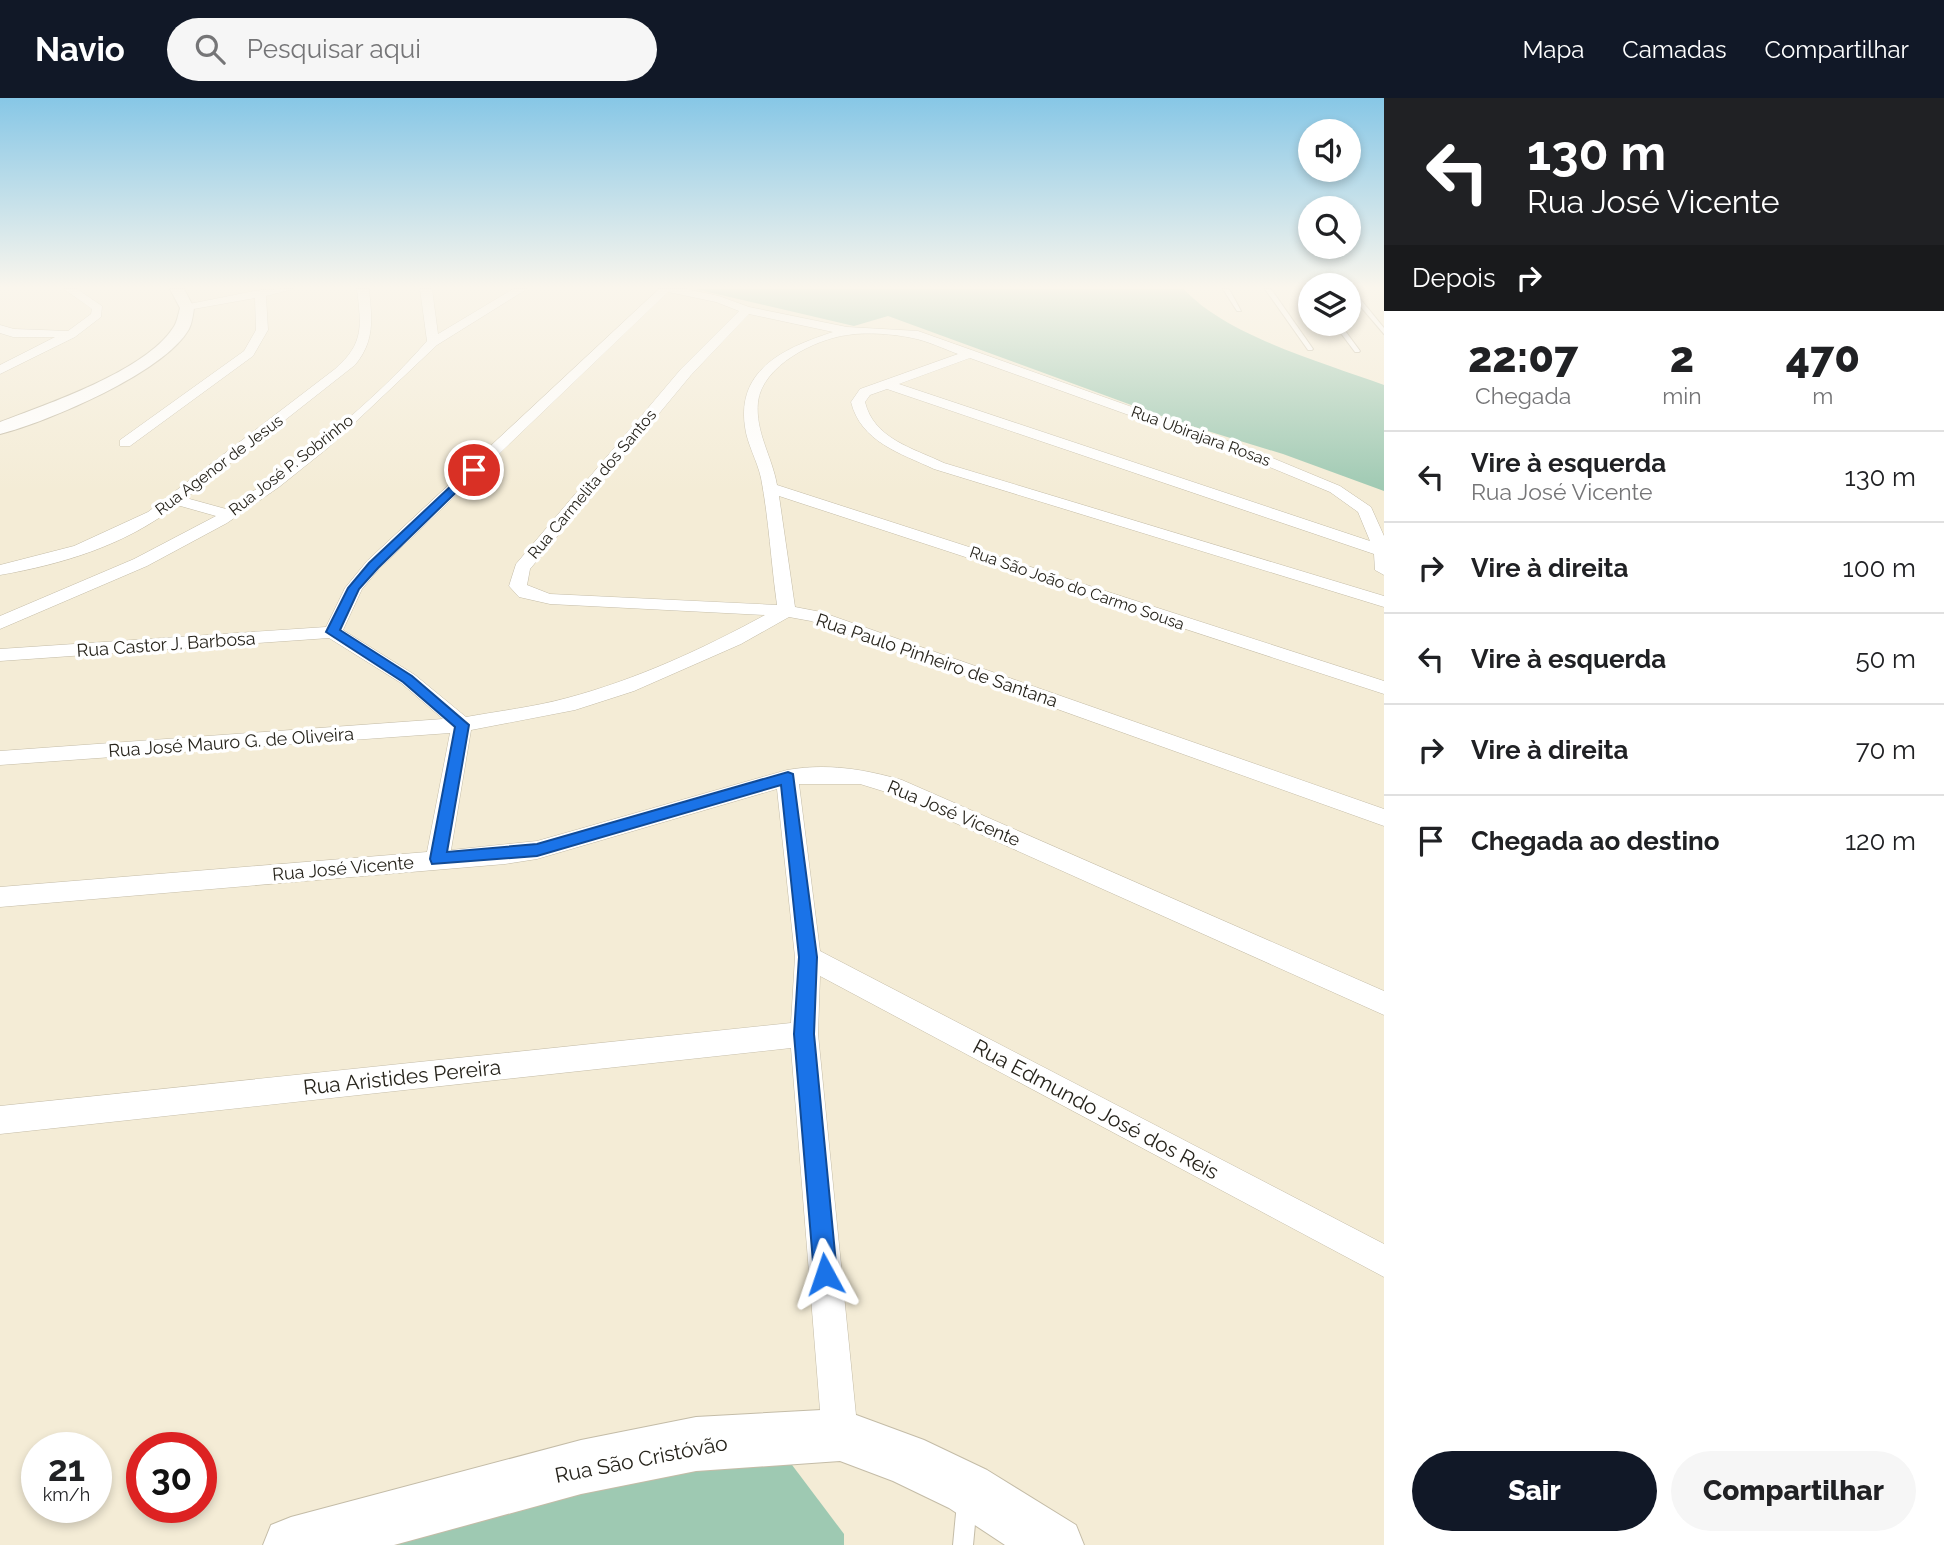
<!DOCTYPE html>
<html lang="pt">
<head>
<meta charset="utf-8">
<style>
  body { margin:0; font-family:Raleway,sans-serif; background:#f6f6f6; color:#202124; height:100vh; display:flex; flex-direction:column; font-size:26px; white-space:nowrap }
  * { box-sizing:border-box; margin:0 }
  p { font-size:23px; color:#757577 }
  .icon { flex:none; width:38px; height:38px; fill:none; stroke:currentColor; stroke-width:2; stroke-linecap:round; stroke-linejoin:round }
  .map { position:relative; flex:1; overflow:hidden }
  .drawer { display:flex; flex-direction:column; background:#fff; width:560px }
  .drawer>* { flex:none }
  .guide { background:#202124; color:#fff; overflow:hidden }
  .tools { position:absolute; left:1298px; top:21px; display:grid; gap:14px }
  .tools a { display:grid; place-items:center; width:63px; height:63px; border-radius:50%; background:#fff; box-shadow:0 4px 10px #0003; font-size:35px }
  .speed { position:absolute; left:21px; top:1334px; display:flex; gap:14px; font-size:35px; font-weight:700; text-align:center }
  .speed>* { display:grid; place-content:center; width:91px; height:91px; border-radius:50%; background:#fff; box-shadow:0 4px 10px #0003; line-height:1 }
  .speed small { font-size:18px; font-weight:400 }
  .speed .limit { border:10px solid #d22; background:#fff; color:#111 }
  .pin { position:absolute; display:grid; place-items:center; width:60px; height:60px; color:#fff; margin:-30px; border:4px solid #fff; border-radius:50%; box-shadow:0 2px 7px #0007 }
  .me { position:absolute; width:77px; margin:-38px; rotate:355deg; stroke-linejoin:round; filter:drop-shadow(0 0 5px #0008) }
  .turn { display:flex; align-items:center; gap:24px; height:147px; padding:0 28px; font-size:32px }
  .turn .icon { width:91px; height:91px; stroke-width:2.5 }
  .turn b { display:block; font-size:49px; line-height:60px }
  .then { display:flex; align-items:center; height:66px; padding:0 28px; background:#0003; gap:14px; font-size:26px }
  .eta { display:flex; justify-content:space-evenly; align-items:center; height:119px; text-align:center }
  .eta b { font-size:42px; font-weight:800; line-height:49px }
  .cta { display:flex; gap:14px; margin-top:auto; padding:14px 28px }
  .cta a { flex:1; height:80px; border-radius:42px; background:#111827; color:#fff; font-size:28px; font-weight:800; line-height:80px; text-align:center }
  .cta a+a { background:#f6f6f6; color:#202124 }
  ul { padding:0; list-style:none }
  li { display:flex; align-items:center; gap:21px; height:91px; padding:0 28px; border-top:2px solid #e0e0e0 }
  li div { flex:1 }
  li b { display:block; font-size:26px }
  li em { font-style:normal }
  header { display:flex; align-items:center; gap:42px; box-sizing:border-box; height:98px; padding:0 35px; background:#111827; color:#fff }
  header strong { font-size:33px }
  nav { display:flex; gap:38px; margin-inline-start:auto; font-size:24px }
  .search { width:490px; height:63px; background:#f6f6f6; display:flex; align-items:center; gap:18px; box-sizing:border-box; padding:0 24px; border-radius:38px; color:#757577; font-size:26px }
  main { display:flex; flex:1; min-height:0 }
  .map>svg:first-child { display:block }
  .green { fill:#9ec9b2 }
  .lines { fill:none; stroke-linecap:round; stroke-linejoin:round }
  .service-casing { stroke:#c4bca7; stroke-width:2 }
  .minor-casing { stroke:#c4bca7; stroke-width:1 }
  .tertiary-casing { stroke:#c4bca7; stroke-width:2 }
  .secondary-casing { stroke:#c4bca7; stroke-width:2 }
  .service { fill:#fff; fill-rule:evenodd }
  .minor { fill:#fff; fill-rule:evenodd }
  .tertiary { fill:#fff; fill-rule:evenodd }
  .secondary { fill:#fff; fill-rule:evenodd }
  .route { fill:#1a73e8; stroke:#114b97; stroke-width:2 }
  .labels { text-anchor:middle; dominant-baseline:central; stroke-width:7; stroke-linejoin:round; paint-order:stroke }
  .far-street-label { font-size:16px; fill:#27241c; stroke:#fff }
  .street-label { font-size:18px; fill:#27241c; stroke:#fff }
  .near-street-label { font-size:21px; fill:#27241c; stroke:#fff }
</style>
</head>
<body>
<header>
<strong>Navio</strong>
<div class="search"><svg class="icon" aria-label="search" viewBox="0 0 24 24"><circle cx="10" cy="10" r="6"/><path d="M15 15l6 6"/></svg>Pesquisar aqui</div>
<nav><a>Mapa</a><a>Camadas</a><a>Compartilhar</a></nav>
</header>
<main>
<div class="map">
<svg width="1384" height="1447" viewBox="0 0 1384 1447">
  <rect width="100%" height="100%" fill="#f4ecd6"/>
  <g class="green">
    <path d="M695,191h489c42,47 141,74 200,96v106l-101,-37 -108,-33 -287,-105 -34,10z"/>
    <polygon points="768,1335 844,1436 844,1447 354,1447"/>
  </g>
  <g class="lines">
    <defs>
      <g id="service">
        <polygon points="1223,191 1229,191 1241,213 1237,213"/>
        <polygon points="1265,191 1271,191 1313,251 1312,252 1308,252"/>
        <polygon points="1349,191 1352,191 1384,230 1384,236 1349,195"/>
        <polygon points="1334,226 1340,226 1360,253 1359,254 1355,254"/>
        <polygon points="967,1395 974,1398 977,1405 973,1447 953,1447 957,1405 960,1398"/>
      </g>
      <g id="minor">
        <polygon points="64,191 77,191 102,208 101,219 75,239 0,276 0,267 55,239 13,239 0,235 0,227 14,231 68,233 91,216 92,211"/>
        <polygon points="293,191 266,198 268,232 253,258 130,348 120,348 120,342 244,253 256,232 255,200 188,212 182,209 184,207 260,192"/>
        <path d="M357,191h12c3,30 6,52 -14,76l-169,133 40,11c70,-44 146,-105 201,-168l-7,-52h12l6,45 75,-45h14l-90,56 -108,102 -50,40 -52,36 -80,43 -147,63v-13l134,-57 82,-43 -39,-11c-51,40 -114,59 -177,70v-10l74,-19 74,-34 187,-143c30,-26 26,-44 22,-80z"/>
        <path d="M659,191h27l33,7 30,11 98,20 71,4 335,119 87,36 31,21 13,29v39l-9,-5 -1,-16 -487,-165 -17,6 -5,7c9,37 48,46 79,61l440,133v11l-450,-138c-34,-16 -73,-27 -83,-67l9,-13 98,-35c-14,-5 -30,-13 -46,-16 -18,-4 -46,-6 -64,-3 -33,4 -86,31 -90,67 -3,30 14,54 19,83l607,196v13l-605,-198 16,111 26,5 563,197v17l-573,-205 -22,-4 -48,27 -107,47 -59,19 -104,20 -20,120 86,-9 250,-71c40,-7 76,-1 115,10l482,211v24l-498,-223 -26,-8h-61l21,167 564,293v33l-564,-301 -2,58 40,401 -5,13 -13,5 -13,-5 -5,-13 -31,-387 -791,86v-28l791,-83 4,-66 -18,-168 -240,70 -32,5 -505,43v-20l427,-35 23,-119 -450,32v-14l443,-32 -42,-36 -72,-45 -329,23v-12l326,-22 19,-39 22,-27zM668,194l48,10 23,9 -58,58 -165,195 -7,22 10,11 31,7 215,11c-62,34 -130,65 -198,83 -33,9 -68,13 -101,19l-51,-42 -72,-45 19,-41 17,-20zM749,216l84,18c-46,15 -97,36 -88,95 2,17 12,33 16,51 8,42 10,85 16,127l-227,-11 -23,-9 3,-16 161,-194zM970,260l273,98 87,36 28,20 12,29 -471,-157z"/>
      </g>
      <path id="tertiary" d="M170,191h14l10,19c-1,7 -2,15 -5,21 -24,43 -141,93 -189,105v-12c48,-18 145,-51 173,-94 4,-5 5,-13 7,-20z"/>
      <polygon id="secondary" points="840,1311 924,1342 987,1372 1076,1427 1084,1447 1005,1447 949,1410 893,1383 840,1363 696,1373 581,1396 394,1447 263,1447 271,1427 291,1419 581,1342 696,1319"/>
    </defs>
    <use href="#service" class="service-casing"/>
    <use href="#minor" class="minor-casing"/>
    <use href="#tertiary" class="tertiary-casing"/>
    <use href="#secondary" class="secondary-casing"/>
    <use href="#service" class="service"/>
    <use href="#minor" class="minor"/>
    <use href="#tertiary" class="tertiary"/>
    <use href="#secondary" class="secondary"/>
  </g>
  <linearGradient id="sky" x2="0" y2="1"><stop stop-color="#87c7e6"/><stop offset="0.48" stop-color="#faf6ed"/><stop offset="1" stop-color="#faf6ed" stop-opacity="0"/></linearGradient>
  <rect width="1384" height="394" fill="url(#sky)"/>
  <polygon class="route" points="470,370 479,372 378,470 359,491 340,532 412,578 469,627 447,754 537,746 788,674 793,676 817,859 814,936 837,1176 834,1184 825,1188 817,1184 814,1176 794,936 799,859 781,687 537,758 432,766 430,761 455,629 403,584 326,534 348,490 369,465"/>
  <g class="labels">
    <g class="far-street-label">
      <text transform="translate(1201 338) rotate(20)">Rua Ubirajara Rosas</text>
      <text transform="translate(219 367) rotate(-37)">Rua Agenor de Jesus</text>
      <text transform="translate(291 367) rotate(-38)">Rua José P. Sobrinho</text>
      <text transform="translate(592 386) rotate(-50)">Rua Carmelita dos Santos</text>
      <text transform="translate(1077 490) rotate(19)">Rua São João do Carmo Sousa</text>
    </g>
    <g class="street-label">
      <text transform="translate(166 546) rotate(-4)">Rua Castor J. Barbosa</text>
      <text transform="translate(937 562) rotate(19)">Rua Paulo Pinheiro de Santana</text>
      <text transform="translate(231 644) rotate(-4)">Rua José Mauro G. de Oliveira</text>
      <text transform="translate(954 715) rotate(23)">Rua José Vicente</text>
      <text transform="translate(343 770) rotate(-5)">Rua José Vicente</text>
    </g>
    <g class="near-street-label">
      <text transform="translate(402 979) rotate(-6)">Rua Aristides Pereira</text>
      <text transform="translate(1096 1011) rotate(28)">Rua Edmundo José dos Reis</text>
      <text transform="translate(641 1361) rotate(-11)">Rua São Cristóvão</text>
    </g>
  </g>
</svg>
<div class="tools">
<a><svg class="icon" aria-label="sound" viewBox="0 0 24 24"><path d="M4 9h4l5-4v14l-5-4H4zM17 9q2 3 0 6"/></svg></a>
<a><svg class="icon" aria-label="search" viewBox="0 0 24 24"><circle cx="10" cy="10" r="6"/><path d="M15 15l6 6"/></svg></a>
<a><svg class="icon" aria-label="layers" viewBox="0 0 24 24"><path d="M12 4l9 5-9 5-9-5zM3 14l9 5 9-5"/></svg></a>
</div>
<div class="speed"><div>21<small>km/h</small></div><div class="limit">30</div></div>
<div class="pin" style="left:474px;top:372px;background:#d93025"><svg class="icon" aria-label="arrive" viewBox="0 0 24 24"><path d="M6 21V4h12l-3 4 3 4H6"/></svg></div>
<svg class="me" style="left:825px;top:1176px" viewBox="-20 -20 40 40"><path d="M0-17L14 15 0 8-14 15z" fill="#1a73e8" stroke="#fff" stroke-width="4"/></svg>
</div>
<section class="drawer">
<div class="guide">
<div class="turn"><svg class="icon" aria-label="left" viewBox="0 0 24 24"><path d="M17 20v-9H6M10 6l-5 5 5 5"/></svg><div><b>130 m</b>Rua José Vicente</div></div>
<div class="then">Depois<svg class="icon" aria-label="right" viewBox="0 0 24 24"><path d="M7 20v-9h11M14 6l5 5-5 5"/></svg></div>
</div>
<div class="eta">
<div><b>22:07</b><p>Chegada</p></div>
<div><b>2</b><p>min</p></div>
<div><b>470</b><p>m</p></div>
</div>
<ul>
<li><svg class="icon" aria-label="left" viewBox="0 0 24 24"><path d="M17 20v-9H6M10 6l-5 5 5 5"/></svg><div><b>Vire à esquerda</b><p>Rua José Vicente</p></div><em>130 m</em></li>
<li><svg class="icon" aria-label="right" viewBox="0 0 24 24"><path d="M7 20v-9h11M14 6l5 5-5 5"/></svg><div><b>Vire à direita</b></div><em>100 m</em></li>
<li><svg class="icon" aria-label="left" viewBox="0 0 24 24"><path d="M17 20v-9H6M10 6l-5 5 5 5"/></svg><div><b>Vire à esquerda</b></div><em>50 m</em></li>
<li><svg class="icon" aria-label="right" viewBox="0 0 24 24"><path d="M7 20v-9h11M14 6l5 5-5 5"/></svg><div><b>Vire à direita</b></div><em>70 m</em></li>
<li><svg class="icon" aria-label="arrive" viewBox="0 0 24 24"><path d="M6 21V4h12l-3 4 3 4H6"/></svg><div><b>Chegada ao destino</b></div><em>120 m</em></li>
</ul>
<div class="cta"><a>Sair</a><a>Compartilhar</a></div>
</section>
</main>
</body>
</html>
